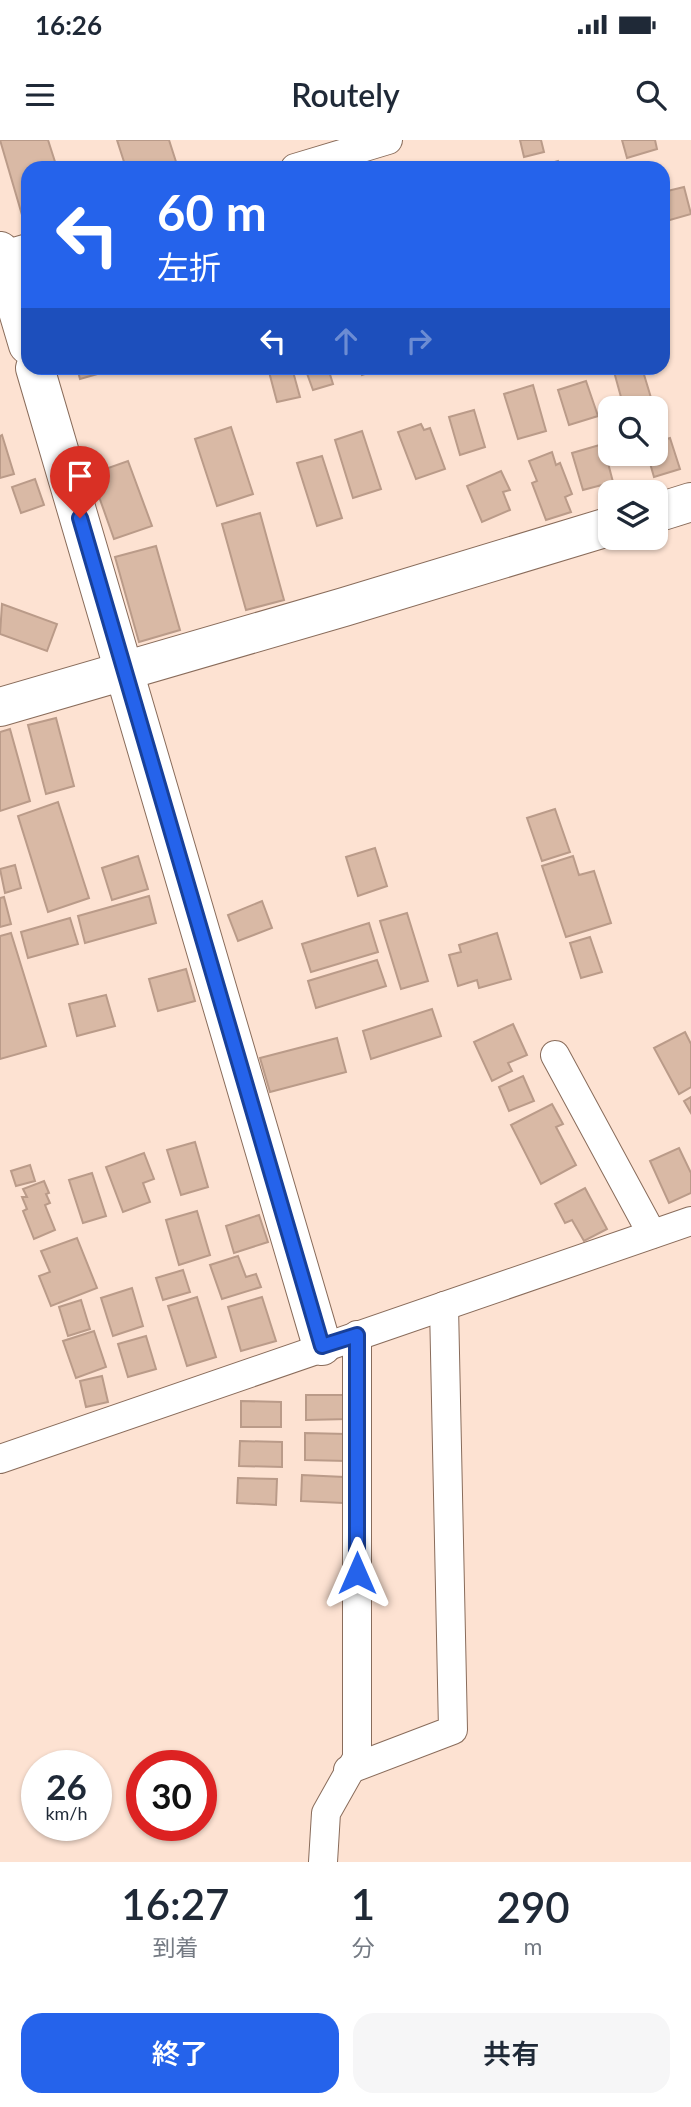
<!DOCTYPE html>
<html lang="ja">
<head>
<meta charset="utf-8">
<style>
  body { margin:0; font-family:Lato,"Noto Sans JP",sans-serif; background:#f6f6f7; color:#1f2937; height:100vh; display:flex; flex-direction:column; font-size:26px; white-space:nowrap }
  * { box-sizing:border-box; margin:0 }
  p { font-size:23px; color:#747a83 }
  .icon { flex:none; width:38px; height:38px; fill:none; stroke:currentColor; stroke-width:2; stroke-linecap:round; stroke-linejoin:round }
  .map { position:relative; height:1722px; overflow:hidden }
  .drawer { display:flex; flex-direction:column; background:#fff; flex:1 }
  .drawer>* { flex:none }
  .hud { position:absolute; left:21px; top:21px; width:649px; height:214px; border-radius:21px; box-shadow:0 2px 5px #0004; background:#2563eb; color:#fff; overflow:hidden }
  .fabs { position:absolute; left:598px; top:256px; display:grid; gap:14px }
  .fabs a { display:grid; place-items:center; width:70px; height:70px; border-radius:14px; background:#fff; box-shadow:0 2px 5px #0004; font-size:35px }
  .speed { position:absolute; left:21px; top:1610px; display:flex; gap:14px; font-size:35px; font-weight:700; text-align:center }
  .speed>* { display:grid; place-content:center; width:91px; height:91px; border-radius:50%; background:#fff; box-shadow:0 2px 5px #0004; line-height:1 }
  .speed small { font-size:18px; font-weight:400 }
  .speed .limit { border:10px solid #d22; background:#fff; color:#111 }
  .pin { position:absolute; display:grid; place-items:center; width:60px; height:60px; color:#fff; margin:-72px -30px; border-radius:50% 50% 50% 0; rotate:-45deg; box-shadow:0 0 7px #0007 }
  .pin .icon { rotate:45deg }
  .me { position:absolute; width:77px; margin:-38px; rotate:0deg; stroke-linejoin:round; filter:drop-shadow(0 0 5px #0008) }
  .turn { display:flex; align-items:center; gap:24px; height:147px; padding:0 21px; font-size:32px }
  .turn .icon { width:91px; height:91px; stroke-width:2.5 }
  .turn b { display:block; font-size:49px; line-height:60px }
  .lanes { display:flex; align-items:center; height:66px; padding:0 21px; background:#0003; justify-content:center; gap:35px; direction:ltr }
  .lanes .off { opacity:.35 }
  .eta { display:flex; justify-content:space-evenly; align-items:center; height:119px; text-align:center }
  .eta b { font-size:42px; font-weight:600; line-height:49px }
  .primary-button { display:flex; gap:14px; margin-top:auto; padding:14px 21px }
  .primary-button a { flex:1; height:80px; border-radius:21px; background:#2563eb; color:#fff; font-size:28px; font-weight:600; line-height:80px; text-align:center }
  .primary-button a+a { background:#f6f6f7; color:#1f2937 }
  .status { display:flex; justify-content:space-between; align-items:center; height:49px; padding:0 35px; background:#fff; direction:ltr }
  .status svg { height:19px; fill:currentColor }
  header { display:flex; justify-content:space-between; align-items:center; height:91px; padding:0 21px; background:#fff; font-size:32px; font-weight:600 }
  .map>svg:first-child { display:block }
  .building { fill:#d9b9a5; stroke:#ba9b89; stroke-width:2 }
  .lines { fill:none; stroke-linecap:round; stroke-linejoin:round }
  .street-casing { stroke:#896c5b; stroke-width:30 }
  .secondary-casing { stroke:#896c5b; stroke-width:40 }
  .street { stroke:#fff; stroke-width:28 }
  .secondary { stroke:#fff; stroke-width:38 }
  .route-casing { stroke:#184099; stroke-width:18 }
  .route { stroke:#2563eb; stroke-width:12 }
</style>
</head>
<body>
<div class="status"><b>16:26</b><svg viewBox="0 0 49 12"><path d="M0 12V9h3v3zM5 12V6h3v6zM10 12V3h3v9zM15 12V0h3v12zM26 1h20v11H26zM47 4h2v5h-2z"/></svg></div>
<header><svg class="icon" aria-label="menu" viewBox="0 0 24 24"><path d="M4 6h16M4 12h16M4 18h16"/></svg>Routely<svg class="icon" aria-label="search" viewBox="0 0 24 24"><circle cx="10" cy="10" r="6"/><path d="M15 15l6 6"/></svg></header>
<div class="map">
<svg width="691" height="1722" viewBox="0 0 691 1722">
  <rect width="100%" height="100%" fill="#fde2d2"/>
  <g class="building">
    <polygon points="0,0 48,0 57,28 28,28 27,92"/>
    <polygon points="117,0 169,0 178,28 126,28"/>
    <polygon points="520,0 541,0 544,12 524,17"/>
    <polygon points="622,0 655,0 657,9 627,18"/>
    <polygon points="558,21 560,28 534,28"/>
    <polygon points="684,47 691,74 663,82 663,52"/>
    <polygon points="77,228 115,228 115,229 80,239"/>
    <polygon points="268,228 292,228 300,257 277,262"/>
    <polygon points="305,228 328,228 333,244 313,250"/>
    <polygon points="360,228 383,228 362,235"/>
    <polygon points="613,228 642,228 652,261 624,268"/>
    <polygon points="586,241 598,276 569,285 558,250"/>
    <polygon points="533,245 546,291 518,299 504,254"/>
    <polygon points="474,270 485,307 460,315 449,277"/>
    <polygon points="656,274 663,292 656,294"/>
    <polygon points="421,284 424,290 430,288 445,329 416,339 398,292"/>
    <polygon points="231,287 253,354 217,366 195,299"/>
    <polygon points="362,291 381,349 353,358 335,300"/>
    <polygon points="2,295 14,334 0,338 0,296"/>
    <polygon points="670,298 680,329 654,337 647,313 656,313 656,302"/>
    <polygon points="603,304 613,342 583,350 572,313"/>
    <polygon points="552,312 556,325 560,323 572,354 565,357 571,372 546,380 532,343 537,341 529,321"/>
    <polygon points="322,316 342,378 317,386 297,323"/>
    <polygon points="128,321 152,386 114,399 91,334"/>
    <polygon points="501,331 510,350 503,352 510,370 482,382 467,346"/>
    <polygon points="35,339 44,365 21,373 12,347"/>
    <polygon points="260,373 284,460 246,470 222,384"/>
    <polygon points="156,406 180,490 139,502 115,417"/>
    <polygon points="2,464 57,484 47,511 0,494"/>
    <polygon points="56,578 74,646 46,654 28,585"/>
    <polygon points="10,589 30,661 0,671 0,592"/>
    <polygon points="58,662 89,758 48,772 18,676"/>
    <polygon points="555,669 570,712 542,721 527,678"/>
    <polygon points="375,708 387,746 358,756 346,717"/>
    <polygon points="138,716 148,749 112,760 102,728"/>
    <polygon points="573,716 579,735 594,731 611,783 566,797 542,726"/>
    <polygon points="15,725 21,748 5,753 0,729"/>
    <polygon points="149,756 156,783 85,803 78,776"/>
    <polygon points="4,757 11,784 0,787 0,758"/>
    <polygon points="262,761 272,788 238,801 228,775"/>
    <polygon points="407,773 428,841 401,849 380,781"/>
    <polygon points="70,778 78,804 28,818 21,792"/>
    <polygon points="369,783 378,812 311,832 302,804"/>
    <polygon points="11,793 46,906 0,919 0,796"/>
    <polygon points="497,793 511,839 479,848 477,840 458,846 449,815 461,812 459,805"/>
    <polygon points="590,797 602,832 581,838 570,803"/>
    <polygon points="377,820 386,846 316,868 308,841"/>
    <polygon points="186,829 195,861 158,871 149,839"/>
    <polygon points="106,855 115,886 77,896 69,864"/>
    <polygon points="432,869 441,896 371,919 363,891"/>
    <polygon points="513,884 527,915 508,923 512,931 492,941 474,902"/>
    <polygon points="685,892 691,904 691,947 679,954 654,908"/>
    <polygon points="337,898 346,932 270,952 260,918"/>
    <polygon points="523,936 534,961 509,971 499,947"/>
    <polygon points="691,957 691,973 684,961"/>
    <polygon points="552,964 563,984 556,987 576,1025 541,1044 511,985"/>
    <polygon points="195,1002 208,1047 181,1055 167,1010"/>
    <polygon points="679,1008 691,1033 691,1053 669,1063 650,1021"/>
    <polygon points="144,1013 154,1039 143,1043 150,1062 123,1072 106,1027"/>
    <polygon points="30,1025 35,1041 16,1046 11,1031"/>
    <polygon points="92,1033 106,1076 83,1083 69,1040"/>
    <polygon points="44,1041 49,1053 46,1054 50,1063 45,1065 55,1090 34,1099 23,1071 27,1069 22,1057 27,1057 23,1049"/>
    <polygon points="585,1048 607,1089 584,1101 572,1080 565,1083 555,1064"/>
    <polygon points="197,1071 210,1115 179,1125 166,1080"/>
    <polygon points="259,1075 268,1102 234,1113 226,1086"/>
    <polygon points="77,1098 97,1148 51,1166 39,1136 50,1132 41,1111"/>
    <polygon points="238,1116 246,1137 256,1134 261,1147 222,1159 210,1125"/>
    <polygon points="183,1130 190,1152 163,1160 156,1138"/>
    <polygon points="132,1148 143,1186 113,1196 101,1158"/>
    <polygon points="197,1157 216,1217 187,1226 168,1166"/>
    <polygon points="262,1157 276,1201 241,1211 228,1167"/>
    <polygon points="81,1160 90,1189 68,1196 59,1167"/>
    <polygon points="94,1191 106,1227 76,1238 63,1201"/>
    <polygon points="146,1196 156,1229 128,1237 118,1204"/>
    <polygon points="102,1236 108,1262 86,1267 80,1241"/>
    <polygon points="306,1255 346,1255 347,1279 306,1280"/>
    <polygon points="241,1261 281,1262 281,1287 241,1287"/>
    <polygon points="305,1293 346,1294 346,1321 305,1320"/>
    <polygon points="240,1301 282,1302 282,1327 239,1326"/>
    <polygon points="302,1335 344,1337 343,1363 301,1361"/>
    <polygon points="238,1338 277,1339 276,1365 237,1363"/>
  </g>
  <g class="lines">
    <defs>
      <g id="street">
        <polyline points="295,28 388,0"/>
        <polyline points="0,116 28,108"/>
        <polyline points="555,915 652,1094"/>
        <polyline points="0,1319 691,1081"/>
        <polyline points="348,1630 453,1590 444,1166"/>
        <polyline points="323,1722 326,1673 357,1618 357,1195"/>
      </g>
      <g id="secondary">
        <polyline points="0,111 28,205"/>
        <polyline points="35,228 322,1206"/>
        <polyline points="656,373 691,362"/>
        <polyline points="0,567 344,467 611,386"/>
      </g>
    </defs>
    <use href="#street" class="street-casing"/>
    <use href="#secondary" class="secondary-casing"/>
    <use href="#street" class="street"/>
    <use href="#secondary" class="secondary"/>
  </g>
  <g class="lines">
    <defs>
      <polyline id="route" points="80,378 322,1206 357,1195 357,1433"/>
    </defs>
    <use href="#route" class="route-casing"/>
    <use href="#route" class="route"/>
  </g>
</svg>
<div class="fabs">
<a><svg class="icon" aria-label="search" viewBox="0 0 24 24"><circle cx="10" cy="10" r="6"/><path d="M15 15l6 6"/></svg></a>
<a><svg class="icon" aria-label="layers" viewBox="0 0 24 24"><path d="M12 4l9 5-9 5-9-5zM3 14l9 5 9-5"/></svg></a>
</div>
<div class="speed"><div>26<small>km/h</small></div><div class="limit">30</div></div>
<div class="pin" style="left:80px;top:378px;background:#d93025"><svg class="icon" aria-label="arrive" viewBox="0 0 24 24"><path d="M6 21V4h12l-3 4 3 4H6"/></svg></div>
<svg class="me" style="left:357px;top:1433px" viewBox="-20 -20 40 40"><path d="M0-17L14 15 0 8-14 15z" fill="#2563eb" stroke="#fff" stroke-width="4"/></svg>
<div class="hud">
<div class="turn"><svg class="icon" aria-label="left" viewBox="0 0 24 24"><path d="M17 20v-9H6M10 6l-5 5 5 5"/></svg><div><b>60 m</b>左折</div></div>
<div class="lanes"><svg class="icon" aria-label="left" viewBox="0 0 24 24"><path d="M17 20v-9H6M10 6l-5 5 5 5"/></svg><svg class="icon off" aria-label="ahead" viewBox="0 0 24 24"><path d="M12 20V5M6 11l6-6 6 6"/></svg><svg class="icon off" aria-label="right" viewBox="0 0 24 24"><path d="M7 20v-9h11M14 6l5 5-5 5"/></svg></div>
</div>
</div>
<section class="drawer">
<div class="eta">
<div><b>16:27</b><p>到着</p></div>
<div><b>1</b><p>分</p></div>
<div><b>290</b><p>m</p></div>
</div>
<div class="primary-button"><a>終了</a><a>共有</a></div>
</section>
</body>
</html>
